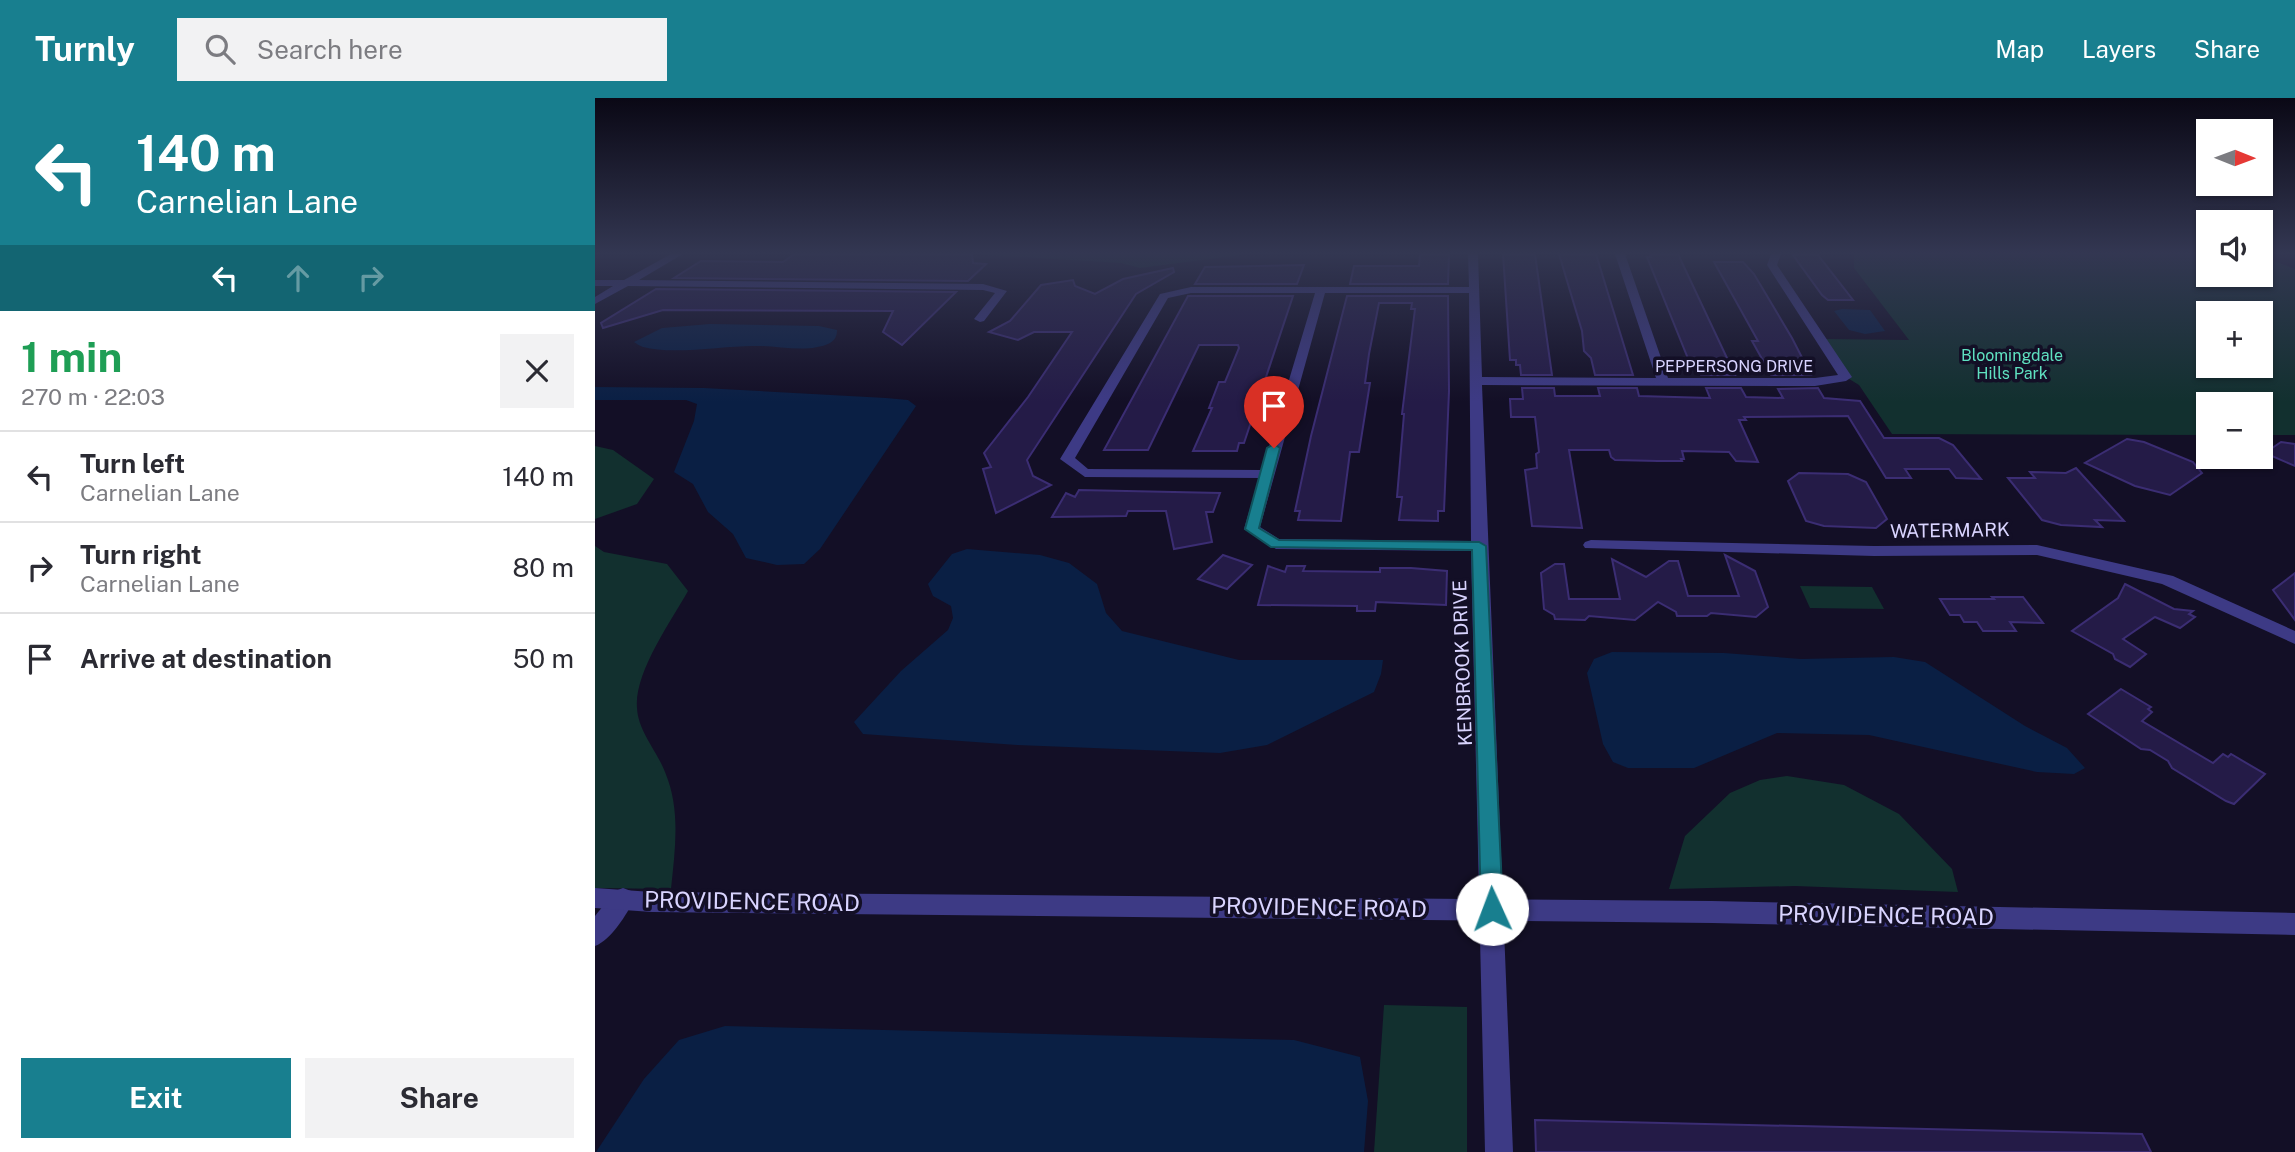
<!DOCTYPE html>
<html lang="en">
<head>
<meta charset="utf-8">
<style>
  body { margin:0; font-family:"Public Sans",sans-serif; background:#f2f2f3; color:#2b2b33; height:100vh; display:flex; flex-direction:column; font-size:26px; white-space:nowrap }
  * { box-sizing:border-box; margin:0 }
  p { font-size:23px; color:#7c7c81 }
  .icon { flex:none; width:38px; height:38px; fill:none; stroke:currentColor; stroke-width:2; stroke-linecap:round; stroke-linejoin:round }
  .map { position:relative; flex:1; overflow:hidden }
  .panel { display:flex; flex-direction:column; background:#fff; width:595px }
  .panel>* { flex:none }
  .banner { background:#187f8f; color:#fff; overflow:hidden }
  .needle { width:46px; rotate:91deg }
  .tools { position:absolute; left:1601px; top:21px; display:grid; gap:14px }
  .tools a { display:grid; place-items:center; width:77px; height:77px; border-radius:0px; background:#fff; box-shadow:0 2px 5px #0004; font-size:35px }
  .pin { position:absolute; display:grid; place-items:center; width:60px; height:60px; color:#fff; margin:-72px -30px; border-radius:50% 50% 50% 0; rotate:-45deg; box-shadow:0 0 7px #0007 }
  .pin .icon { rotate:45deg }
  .me { position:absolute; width:77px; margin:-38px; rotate:358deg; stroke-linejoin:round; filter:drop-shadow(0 0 5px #0008) }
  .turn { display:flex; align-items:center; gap:24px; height:147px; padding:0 21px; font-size:32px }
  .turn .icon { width:91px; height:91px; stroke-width:2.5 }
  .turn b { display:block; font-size:49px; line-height:60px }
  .lanes { display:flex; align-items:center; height:66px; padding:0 21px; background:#0003; justify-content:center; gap:35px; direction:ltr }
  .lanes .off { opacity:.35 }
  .round { display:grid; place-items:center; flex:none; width:74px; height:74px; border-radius:0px; background:#f2f2f3 }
  .summary { display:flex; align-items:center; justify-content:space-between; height:119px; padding:0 21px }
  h1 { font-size:42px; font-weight:700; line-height:52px; color:#1e9e55 }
  .action { display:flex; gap:14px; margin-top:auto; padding:14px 21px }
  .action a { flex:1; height:80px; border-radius:0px; background:#187f8f; color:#fff; font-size:28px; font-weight:700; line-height:80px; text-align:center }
  .action a+a { background:#f2f2f3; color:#2b2b33 }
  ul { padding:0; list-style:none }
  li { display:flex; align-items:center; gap:21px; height:91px; padding:0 21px; border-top:2px solid #e1e1e2 }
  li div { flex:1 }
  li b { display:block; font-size:26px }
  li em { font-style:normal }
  header { display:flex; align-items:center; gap:42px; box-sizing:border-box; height:98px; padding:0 35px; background:#187f8f; color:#fff }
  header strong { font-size:33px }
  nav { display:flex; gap:38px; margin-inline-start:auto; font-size:24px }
  .search { width:490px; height:63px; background:#f2f2f3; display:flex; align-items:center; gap:18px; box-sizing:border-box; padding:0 24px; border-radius:0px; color:#7c7c81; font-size:26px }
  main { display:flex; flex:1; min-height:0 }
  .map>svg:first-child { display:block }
  .green { fill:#12302f; fill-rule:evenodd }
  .water { fill:#0a1f44 }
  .building { fill:#241b47; stroke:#3b2d73; stroke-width:2 }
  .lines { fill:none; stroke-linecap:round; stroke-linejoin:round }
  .minor { fill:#3d3a85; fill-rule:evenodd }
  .tertiary { fill:#3d3a85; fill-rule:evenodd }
  .route { fill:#187f8f; stroke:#10535d; stroke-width:2 }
  .labels { text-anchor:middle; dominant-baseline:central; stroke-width:7; stroke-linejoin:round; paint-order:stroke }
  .far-park-label { font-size:16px; fill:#5fe0c0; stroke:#130f26 }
  .far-street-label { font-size:16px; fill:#d9d4ff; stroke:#130f26 }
  .street-label { font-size:19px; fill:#d9d4ff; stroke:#130f26 }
  .near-street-label { font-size:23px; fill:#d9d4ff; stroke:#130f26 }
</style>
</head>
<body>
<header>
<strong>Turnly</strong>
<div class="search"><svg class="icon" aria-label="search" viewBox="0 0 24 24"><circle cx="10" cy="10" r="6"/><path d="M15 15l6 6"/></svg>Search here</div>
<nav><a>Map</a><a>Layers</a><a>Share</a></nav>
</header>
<main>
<section class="panel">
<div class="banner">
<div class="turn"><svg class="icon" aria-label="left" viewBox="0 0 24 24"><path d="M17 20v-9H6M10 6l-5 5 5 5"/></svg><div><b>140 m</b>Carnelian Lane</div></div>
<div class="lanes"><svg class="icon" aria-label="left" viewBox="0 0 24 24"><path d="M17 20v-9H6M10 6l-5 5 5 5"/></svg><svg class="icon off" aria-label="ahead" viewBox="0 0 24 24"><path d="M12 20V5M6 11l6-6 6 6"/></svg><svg class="icon off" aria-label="right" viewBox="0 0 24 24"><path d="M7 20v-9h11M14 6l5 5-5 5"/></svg></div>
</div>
<div class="summary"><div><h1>1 min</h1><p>270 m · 22:03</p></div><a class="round"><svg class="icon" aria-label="close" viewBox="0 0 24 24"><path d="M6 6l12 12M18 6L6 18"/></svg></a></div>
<ul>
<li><svg class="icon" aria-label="left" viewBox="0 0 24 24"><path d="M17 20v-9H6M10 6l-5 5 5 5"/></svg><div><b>Turn left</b><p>Carnelian Lane</p></div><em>140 m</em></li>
<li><svg class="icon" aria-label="right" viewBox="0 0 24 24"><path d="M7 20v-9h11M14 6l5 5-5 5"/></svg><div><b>Turn right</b><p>Carnelian Lane</p></div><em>80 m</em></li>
<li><svg class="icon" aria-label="arrive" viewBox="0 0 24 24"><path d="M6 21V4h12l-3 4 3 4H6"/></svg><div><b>Arrive at destination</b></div><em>50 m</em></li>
</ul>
<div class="action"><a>Exit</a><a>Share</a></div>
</section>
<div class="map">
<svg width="1700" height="1054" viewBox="0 0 1700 1054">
  <rect width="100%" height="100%" fill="#130f26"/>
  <g class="green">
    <polygon points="372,156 654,156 545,170 526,165"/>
    <path d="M1259,156h354l1,21h52v-19l34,13v166h-34v-31h-52l-1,31 -316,-1 -33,-49 -13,-8 -26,-38 89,1 -55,-72zM1614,215h52v53h-52z"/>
    <polygon points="0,348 18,352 59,381 42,406 0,421"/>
    <path d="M0,448l9,6 63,12 21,27c-17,30 -54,82 -51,117 1,23 20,43 28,64 16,38 10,77 6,117l-76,-1z"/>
    <polygon points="1205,488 1277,489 1289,511 1215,510"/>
    <polygon points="1192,678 1249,687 1304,716 1357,771 1363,794 1200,788 1074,791 1090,738 1135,695 1165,682"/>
    <polygon points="789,907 872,909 872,1054 779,1054"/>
  </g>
  <g class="water">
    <polygon points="1247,211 1275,212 1290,233 1270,236 1254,232 1239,213"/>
    <path d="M115,226l109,2 18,4c0,6 -2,10 -7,13 -22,11 -54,2 -77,3 -30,0 -81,9 -110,1 -3,-1 -6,-3 -9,-5l28,-14z"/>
    <polygon points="0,289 109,290 291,300 313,302 321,308 225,451 209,466 182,467 151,460 138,436 113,414 98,386 79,374 99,323 102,306 91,302 0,302"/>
    <polygon points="372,451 445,457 474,465 502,486 511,515 527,533 644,562 788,562 786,576 779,594 672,647 625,655 422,647 268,636 259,624 306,573 353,532 358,520 356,508 338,498 333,486 357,456"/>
    <polygon points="1017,554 1129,555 1206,561 1299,559 1330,564 1430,628 1472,650 1490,670 1479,676 1442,674 1274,637 1182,635 1099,670 1033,670 1018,664 1008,646 992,575 999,561"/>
    <polygon points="130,928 699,942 765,959 773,1003 769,1054 1,1054 49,981 84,942"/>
  </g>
  <g class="building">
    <polygon points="199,156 377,156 378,165 391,166 373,183 79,180 106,163 188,164"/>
    <polygon points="825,156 854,156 853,186 755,186 759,168 824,168"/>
    <polygon points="908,156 940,156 957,277 926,277 925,267 921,267 921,262 915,262"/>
    <polygon points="964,156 1001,156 1038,277 1000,277 996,260 989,253 987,233"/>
    <polygon points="1055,156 1083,156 1140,277 1106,277 1099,263 1094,263 1052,159 1056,159"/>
    <polygon points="1210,156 1223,157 1258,202 1233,202 1227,197 1198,157"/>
    <polygon points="1119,164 1148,164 1159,176 1197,240 1216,277 1176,277 1157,243 1163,243"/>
    <polygon points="709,167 702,186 600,186 610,169"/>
    <polygon points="578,170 579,174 541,196 432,362 438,378 456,387 401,415 388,371 396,369 389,355 433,299 477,234 439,234 423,242 394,234 415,223 446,187 478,182 480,188 500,196 528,181"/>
    <polygon points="61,191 361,194 307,247 288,234 298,213 68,212 8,230 6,225"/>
    <polygon points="593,198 698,198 649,345 644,345 642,353 598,353 617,310 614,310 624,284 630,284 644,250 643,247 604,247 553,352 509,352"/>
    <polygon points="752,198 853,198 854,293 849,413 843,413 843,423 804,422 807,399 802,399 809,316 807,316 820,211 816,211 817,205 784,205 774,256 770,285 775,285 764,354 755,354 746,423 703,422 705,413 700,413 716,338"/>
    <polygon points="927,290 959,290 960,298 1005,298 1003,290 1042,290 1044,298 1115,300 1111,290 1146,290 1151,299 1188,300 1183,291 1223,290 1229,300 1265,303 1289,340 1344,340 1358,347 1386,381 1361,380 1354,371 1310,371 1316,380 1291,380 1253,318 1149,319 1151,322 1144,322 1163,364 1141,363 1134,354 1087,353 1089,361 1086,361 1087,363 1063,363 1020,362 1016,359 1014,352 974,352 987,430 937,428 930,372 942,370 941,356 944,354 940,319 916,319 915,301 928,301"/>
    <polygon points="1532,341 1549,344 1598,364 1607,375 1575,397 1540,388 1490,365"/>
    <polygon points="1686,344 1700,346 1700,368 1670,355"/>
    <polygon points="1481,370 1529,423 1500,422 1507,429 1466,427 1447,422 1413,380 1440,380 1435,374 1471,375"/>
    <polygon points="1204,375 1253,376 1271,384 1292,421 1281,430 1229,428 1211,423 1193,383"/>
    <polygon points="484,392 625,395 618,414 611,414 617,444 579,451 571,413 533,413 531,418 457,419 471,395 480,399"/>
    <polygon points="628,457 657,467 632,491 603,481"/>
    <polygon points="1130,457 1160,473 1173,509 1161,519 1116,515 1112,518 1082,518 1081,514 1063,504 1040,522 994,518 990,522 960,521 959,517 949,511 946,475 960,466 969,466 974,501 1025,501 1017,461 1051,479 1074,463 1083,463 1093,498 1144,498"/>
    <polygon points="673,468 690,474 692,468 710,468 708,473 785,474 785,470 816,470 852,473 851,507 781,504 780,513 762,513 762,508 663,507"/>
    <polygon points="1700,475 1700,522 1678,492"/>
    <polygon points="1530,486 1579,511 1598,513 1594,516 1600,519 1585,530 1560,519 1528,541 1551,556 1535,569 1520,561 1518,556 1477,533 1523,500"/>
    <polygon points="1397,499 1428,499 1448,525 1415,524 1421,533 1388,533 1382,524 1369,524 1365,517 1355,517 1345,501 1399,501"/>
    <polygon points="1526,591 1556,609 1553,611 1557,614 1547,623 1618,665 1628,656 1633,659 1636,656 1670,676 1639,706 1631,703 1577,670 1573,663 1555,652 1546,651 1493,616"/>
    <polygon points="940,1022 1547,1036 1556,1054 941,1054"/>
  </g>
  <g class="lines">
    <g class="minor">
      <polygon points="76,156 88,156 44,182 388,186 412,193 389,223 385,224 379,221 400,195 388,192 33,188 0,206 0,199 18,188 0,188 0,182 29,182"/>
      <path d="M873,156h10l4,123 174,1 -41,-124h10l43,124h147l23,-3 -71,-110 4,-11h10l-4,11 75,112 -6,4 -31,5 -333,-1 31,767h-28l-14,-601 -195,-2 -32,-20 15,-51 -174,-1 -25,-18 100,-165 31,-7h278zM596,195h124l-53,177 -174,-1 -13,-11 93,-160zM730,195h144l2,248 -192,-2 -19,-12z"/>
      <polygon points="996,442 1279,448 1442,447 1578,478 1700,533 1700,546 1567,486 1442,457 1279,458 990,450 988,447 990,444"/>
      <path d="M28,790l8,3 4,7c-8,16 -24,42 -40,48v-30l20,-25z"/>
    </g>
    <polygon class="tertiary" points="0,790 57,794 1117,803 1700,815 1700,837 1117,825 57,814 0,810"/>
  </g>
  <linearGradient id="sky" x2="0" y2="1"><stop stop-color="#0a0815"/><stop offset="0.51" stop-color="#333752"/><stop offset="1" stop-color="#333752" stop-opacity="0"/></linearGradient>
  <rect width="1700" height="304" fill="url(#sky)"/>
  <polygon class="route" points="679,346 685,350 664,430 684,442 884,444 891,448 908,811 904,818 897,821 889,818 886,811 877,452 676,449 650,431 672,350"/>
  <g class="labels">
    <g class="far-park-label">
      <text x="1417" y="257">Bloomingdale<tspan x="1417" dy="18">Hills Park</tspan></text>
    </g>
    <g class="far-street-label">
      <text x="1139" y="268">PEPPERSONG DRIVE</text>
    </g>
    <g class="street-label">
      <text transform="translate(1355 432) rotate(-1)">WATERMARK</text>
      <text transform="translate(867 565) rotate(-92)">KENBROOK DRIVE</text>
    </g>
    <g class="near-street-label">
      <text transform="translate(157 803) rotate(1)">PROVIDENCE ROAD</text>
      <text transform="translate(724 809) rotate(1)">PROVIDENCE ROAD</text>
      <text transform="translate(1291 817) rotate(1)">PROVIDENCE ROAD</text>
    </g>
  </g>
</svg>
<div class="tools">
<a><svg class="needle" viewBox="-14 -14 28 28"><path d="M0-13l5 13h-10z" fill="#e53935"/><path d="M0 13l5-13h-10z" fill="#7c7c81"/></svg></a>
<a><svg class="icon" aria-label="sound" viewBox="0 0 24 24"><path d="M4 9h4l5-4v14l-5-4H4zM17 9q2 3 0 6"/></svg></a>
<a>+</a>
<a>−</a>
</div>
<div class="pin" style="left:679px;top:350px;background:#d93025"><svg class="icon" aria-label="arrive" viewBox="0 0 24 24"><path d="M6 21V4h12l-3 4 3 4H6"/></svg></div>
<svg class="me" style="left:897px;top:811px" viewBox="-20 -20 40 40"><circle r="19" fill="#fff"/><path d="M0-13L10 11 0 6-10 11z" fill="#187f8f"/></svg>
</div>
</main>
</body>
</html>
